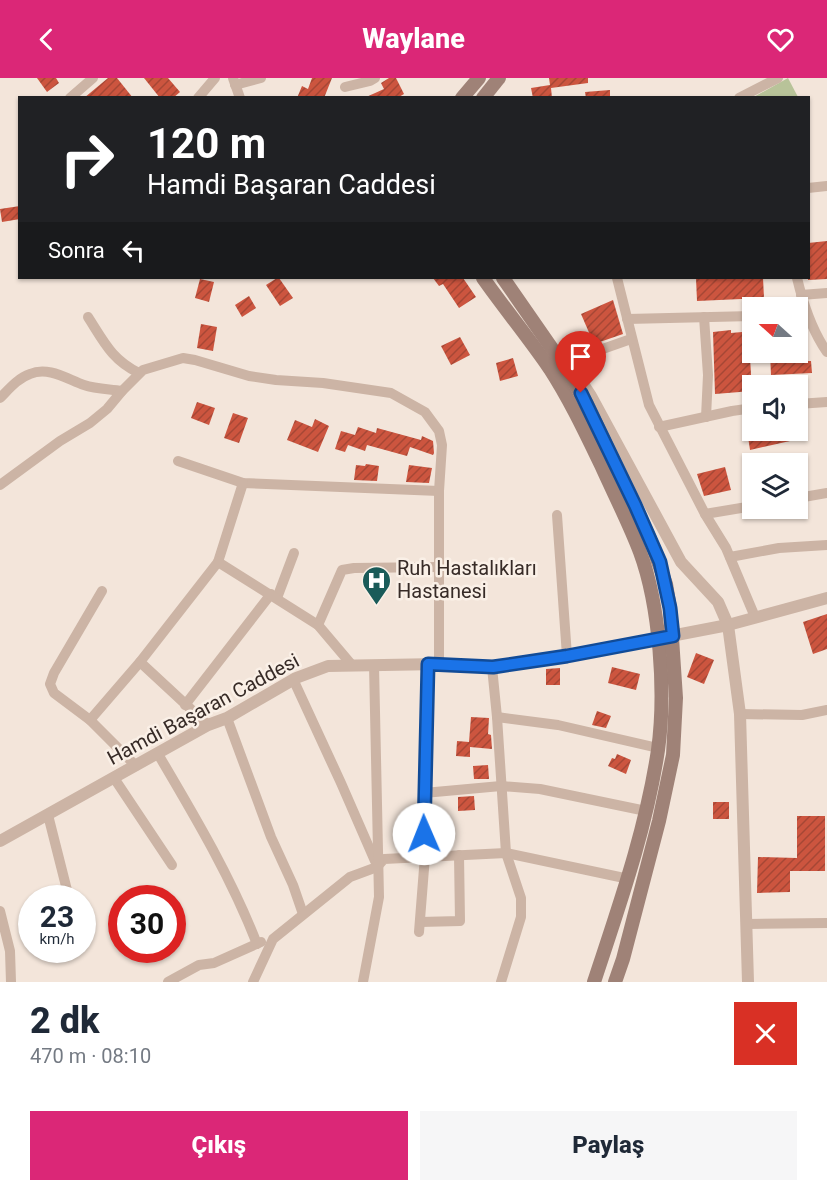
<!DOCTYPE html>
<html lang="tr">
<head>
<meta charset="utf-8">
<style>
  body { margin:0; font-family:Roboto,sans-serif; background:#f6f6f7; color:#1f2937; height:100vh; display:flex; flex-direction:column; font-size:22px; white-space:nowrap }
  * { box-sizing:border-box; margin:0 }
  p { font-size:20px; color:#747a83 }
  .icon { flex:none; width:33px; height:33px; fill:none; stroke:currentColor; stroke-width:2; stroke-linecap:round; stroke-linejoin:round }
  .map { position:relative; height:904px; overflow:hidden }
  .panel { display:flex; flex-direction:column; background:#fff; flex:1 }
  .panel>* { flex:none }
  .guide { position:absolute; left:18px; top:18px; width:792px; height:183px; border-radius:0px; box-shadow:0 2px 4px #0004; background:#202124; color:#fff; overflow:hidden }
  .needle { width:39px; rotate:291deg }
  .tools { position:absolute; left:742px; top:219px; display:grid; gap:12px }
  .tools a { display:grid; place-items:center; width:66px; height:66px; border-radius:0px; background:#fff; box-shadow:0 2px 4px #0004; font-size:30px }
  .speed { position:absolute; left:18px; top:807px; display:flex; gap:12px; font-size:30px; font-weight:700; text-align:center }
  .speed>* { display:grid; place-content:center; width:78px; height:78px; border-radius:50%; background:#fff; box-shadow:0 2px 4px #0004; line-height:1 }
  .speed small { font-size:15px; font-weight:400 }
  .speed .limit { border:9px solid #d22; background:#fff; color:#111 }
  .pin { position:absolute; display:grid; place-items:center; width:51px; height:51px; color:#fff; margin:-62px -26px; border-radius:50% 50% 50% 0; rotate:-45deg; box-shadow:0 0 6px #0007 }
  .pin .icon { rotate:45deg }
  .me { position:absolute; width:66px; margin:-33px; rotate:359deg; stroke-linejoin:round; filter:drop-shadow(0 0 4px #0008) }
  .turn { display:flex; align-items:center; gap:21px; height:126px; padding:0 30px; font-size:27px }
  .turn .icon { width:78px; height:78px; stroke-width:2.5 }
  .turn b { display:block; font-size:42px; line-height:51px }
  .then { display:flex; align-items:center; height:57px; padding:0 30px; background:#0003; gap:12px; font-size:22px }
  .round { display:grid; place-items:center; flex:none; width:63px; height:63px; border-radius:0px; background:#f6f6f7 }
  .headline { display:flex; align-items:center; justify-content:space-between; height:102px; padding:0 30px }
  h1 { font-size:36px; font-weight:800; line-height:45px }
  .cta { display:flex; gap:12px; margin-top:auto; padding:12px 30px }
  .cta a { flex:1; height:69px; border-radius:0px; background:#db2777; color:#fff; font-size:24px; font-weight:800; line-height:69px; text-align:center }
  .cta a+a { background:#f6f6f7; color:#1f2937 }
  header { display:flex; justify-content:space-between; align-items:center; height:78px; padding:0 30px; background:#db2777; color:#fff; font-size:27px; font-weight:800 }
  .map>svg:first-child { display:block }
  .pitch { fill:#b8c399 }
  .building { fill:url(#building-hatch) }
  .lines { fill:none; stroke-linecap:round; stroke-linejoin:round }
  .minor { stroke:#ccb4a5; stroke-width:10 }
  .tertiary { stroke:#ccb4a5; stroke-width:12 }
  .secondary { stroke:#9f8277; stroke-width:14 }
  .route-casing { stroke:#114b97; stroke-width:15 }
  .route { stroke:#1a73e8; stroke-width:10 }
  .labels { text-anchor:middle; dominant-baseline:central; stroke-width:5; stroke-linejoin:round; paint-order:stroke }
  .poi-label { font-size:20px; fill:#372b27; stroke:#faf0e7; text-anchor:start }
  .street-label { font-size:20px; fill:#372b27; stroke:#faf0e7 }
</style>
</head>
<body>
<header><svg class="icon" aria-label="back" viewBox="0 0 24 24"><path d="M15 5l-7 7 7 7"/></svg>Waylane<svg class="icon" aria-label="heart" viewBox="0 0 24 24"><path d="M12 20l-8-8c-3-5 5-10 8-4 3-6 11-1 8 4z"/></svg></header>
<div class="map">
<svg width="827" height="904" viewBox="0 0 827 904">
  <defs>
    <pattern id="building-hatch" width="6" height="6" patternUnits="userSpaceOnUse" patternTransform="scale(1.5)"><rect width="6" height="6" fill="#cc553f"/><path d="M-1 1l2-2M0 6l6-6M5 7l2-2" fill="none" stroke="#a64735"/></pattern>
  </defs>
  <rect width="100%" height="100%" fill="#f3e5da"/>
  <polygon class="pitch" points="788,0 798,19 752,20"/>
  <g class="building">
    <polygon points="37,0 56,0 59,5 47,14"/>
    <polygon points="108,0 117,0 133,20 84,20"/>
    <polygon points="144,0 168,0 180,14 173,20 160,20"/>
    <polygon points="312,0 332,0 324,20 297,20 302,8 308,11"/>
    <polygon points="389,0 396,0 404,16 397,20 364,20 384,11 381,5"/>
    <polygon points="549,0 588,0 588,5 551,10 552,20 533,20 531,10 550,7"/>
    <polygon points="610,12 610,20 586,20 585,14"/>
    <polygon points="20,128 20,141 2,144 0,131"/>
    <polygon points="827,163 827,201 808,202 808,165"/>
    <polygon points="277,200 279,200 293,220 280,228 266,207"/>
    <polygon points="433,200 463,200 476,219 459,230 443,206 439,208"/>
    <polygon points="696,200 763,200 764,220 697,223"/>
    <polygon points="200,201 214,204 209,224 195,220"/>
    <polygon points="249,218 256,230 242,239 235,227"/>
    <polygon points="613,222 623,256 594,266 581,236"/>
    <polygon points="798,239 801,239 805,248 807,283 811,283 812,295 771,297 770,274 798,274"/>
    <polygon points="201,246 217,249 213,273 197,270"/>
    <polygon points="731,252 731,255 753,253 753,279 750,279 752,313 715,316 713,254"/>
    <polygon points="460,259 470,277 451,287 441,268"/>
    <polygon points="513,280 518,298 500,303 496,285"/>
    <polygon points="197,324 215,330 209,347 191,340"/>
    <polygon points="233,335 248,340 239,365 224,360"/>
    <polygon points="315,341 329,348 318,374 287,362 295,342 312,349"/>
    <polygon points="358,349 376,355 377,350 421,362 422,358 433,363 434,375 433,377 410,369 407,378 367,367 365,373 348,367 345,374 335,371 341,353 355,357"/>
    <polygon points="747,352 797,352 799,361 750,372"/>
    <polygon points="366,386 379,388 377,403 354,402 356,387 365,388"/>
    <polygon points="409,387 432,390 429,405 406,404"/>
    <polygon points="725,389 731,412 704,418 697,396"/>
    <polygon points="827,536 827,571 813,576 803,544"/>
    <polygon points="696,575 714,582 704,606 687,599"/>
    <polygon points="612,589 640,596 636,612 608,605"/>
    <polygon points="560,590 560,607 546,607 546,591"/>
    <polygon points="597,633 611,638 606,650 592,647"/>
    <polygon points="471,639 489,640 488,656 491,657 492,671 470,669 470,679 456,678 457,663 469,664"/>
    <polygon points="617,676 631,682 626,696 608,688 612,680 615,681"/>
    <polygon points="488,687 489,701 474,701 473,688"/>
    <polygon points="474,718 475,732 458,733 458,719"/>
    <rect x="713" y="724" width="16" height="17"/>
    <polygon points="797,738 825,738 825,793 790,793 790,814 757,815 758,779 797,780"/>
  </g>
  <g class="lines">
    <g class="minor">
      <polyline points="233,0 240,20"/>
      <polyline points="235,7 261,0"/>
      <polyline points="345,9 370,3 375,0"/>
      <polyline points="70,20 93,0"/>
      <polyline points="198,20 215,0"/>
      <polyline points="739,20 778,0"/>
      <polyline points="808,110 827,108"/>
      <polyline points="617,200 649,327 705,436 726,470 755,539"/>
      <path d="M797,200c6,25 15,53 30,74"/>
      <polyline points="801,217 827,215"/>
      <path d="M88,239c16,25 24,43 51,56"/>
      <polyline points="704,239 708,297 706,339"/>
      <polyline points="627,241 753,238"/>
      <polyline points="560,286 631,261"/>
      <path d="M0,320c9,-9 18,-20 30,-24 18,-8 37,5 54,11 12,4 25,4 38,6"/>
      <polyline points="798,326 827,324"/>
      <polyline points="659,349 732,333 753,330"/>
      <polyline points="178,383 243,405 439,413"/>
      <polyline points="0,407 60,363 90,345 107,331 122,313 143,292 183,280 195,282 249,298 276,302 323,305 391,315 425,334 439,353 442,367 439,413 439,586"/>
      <polyline points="798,420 827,415"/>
      <polyline points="705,436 753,428"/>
      <polyline points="557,437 567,578"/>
      <polyline points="730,479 779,470 827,467"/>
      <polyline points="218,484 243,405"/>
      <polyline points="102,513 54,595 50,606 54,615 90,642 136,688"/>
      <polyline points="277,520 294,475"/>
      <polyline points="318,547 342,492 354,490 438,489"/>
      <polyline points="492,589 497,639 506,775 521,820 521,839 501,904"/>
      <polyline points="293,601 341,705 375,783"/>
      <polyline points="185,627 271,516"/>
      <polyline points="740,636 802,637 827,632"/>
      <polyline points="497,639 558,647 658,670"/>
      <polyline points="227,640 271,759 293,807 303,836"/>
      <polyline points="90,642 140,584"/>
      <polyline points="208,647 140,584 218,484 318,547 351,586"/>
      <path d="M158,676c36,61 73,123 99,190"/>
      <polyline points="114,700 172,787"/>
      <polyline points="424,715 501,708 540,711 646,733"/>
      <polyline points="48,737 69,820"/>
      <polyline points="0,833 10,873 11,904"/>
      <polyline points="420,844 460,843 459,777"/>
      <polyline points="746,846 827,845"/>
      <polyline points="419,854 425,778 423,733 428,586"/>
      <polyline points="168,904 199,887 214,885 261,864"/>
      <polyline points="253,904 273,861 350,799 377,789 384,781 506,775 629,801"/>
      <polyline points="363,904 379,819 374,587"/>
    </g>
    <g class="tertiary">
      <polyline points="568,283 591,318 681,484 718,524 728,547 740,636 748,904"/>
      <polyline points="0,763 208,647 227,640 296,600 328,588 439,586 493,589 567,578 728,547 827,520"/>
    </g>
    <g class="secondary">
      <polyline points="462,20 479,0"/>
      <polyline points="483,20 499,0"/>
      <path d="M483,200c21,30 46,60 67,91 20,31 35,63 51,96 13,29 28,58 39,87 20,54 26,141 18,198 -12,80 -39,156 -64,232"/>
      <polyline points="503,200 562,285 587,326 650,461 666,506 670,530 676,620 673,677 659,743 623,881 615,904"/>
    </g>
  </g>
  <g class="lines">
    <defs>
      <polyline id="route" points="424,756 428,586 493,589 567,578 673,558 670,530 660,484 635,427 581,315"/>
    </defs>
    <use href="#route" class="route-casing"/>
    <use href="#route" class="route"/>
  </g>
  <defs>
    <symbol id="hospital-pin" viewBox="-11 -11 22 30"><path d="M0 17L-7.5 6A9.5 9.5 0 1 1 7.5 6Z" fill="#1a5b59" stroke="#faf0e7"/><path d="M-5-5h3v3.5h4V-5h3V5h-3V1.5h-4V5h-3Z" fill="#fff"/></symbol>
  </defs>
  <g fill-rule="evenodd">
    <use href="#hospital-pin" x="360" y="486" width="33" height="45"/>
  </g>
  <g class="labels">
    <g class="poi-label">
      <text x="397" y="490">Ruh Hastalıkları<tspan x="397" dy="23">Hastanesi</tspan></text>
    </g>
    <g class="street-label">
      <text transform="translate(203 631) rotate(-28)">Hamdi Başaran Caddesi</text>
    </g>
  </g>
</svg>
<div class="tools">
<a><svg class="needle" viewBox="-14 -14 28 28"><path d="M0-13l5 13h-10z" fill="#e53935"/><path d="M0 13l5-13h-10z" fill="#747a83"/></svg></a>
<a><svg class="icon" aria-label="sound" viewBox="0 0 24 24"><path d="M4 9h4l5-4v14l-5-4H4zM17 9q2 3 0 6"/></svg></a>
<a><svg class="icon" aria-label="layers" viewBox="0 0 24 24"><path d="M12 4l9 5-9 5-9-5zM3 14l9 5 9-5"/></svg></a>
</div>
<div class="speed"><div>23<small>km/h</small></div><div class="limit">30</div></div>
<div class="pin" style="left:581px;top:315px;background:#d93025"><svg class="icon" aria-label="arrive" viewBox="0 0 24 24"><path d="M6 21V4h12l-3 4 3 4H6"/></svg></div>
<svg class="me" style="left:424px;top:756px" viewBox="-20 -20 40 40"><circle r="19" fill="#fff"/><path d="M0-13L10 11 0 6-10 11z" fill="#1a73e8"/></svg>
<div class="guide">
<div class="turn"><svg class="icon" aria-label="right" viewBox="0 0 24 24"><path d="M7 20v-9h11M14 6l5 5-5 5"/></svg><div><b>120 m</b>Hamdi Başaran Caddesi</div></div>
<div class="then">Sonra<svg class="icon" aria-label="left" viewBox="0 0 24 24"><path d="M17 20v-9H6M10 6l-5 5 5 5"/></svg></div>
</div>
</div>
<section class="panel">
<div class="headline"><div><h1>2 dk</h1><p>470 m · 08:10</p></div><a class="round" style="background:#d93025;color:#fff"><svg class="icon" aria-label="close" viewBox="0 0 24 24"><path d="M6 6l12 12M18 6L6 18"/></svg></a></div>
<div class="cta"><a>Çıkış</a><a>Paylaş</a></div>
</section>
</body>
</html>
